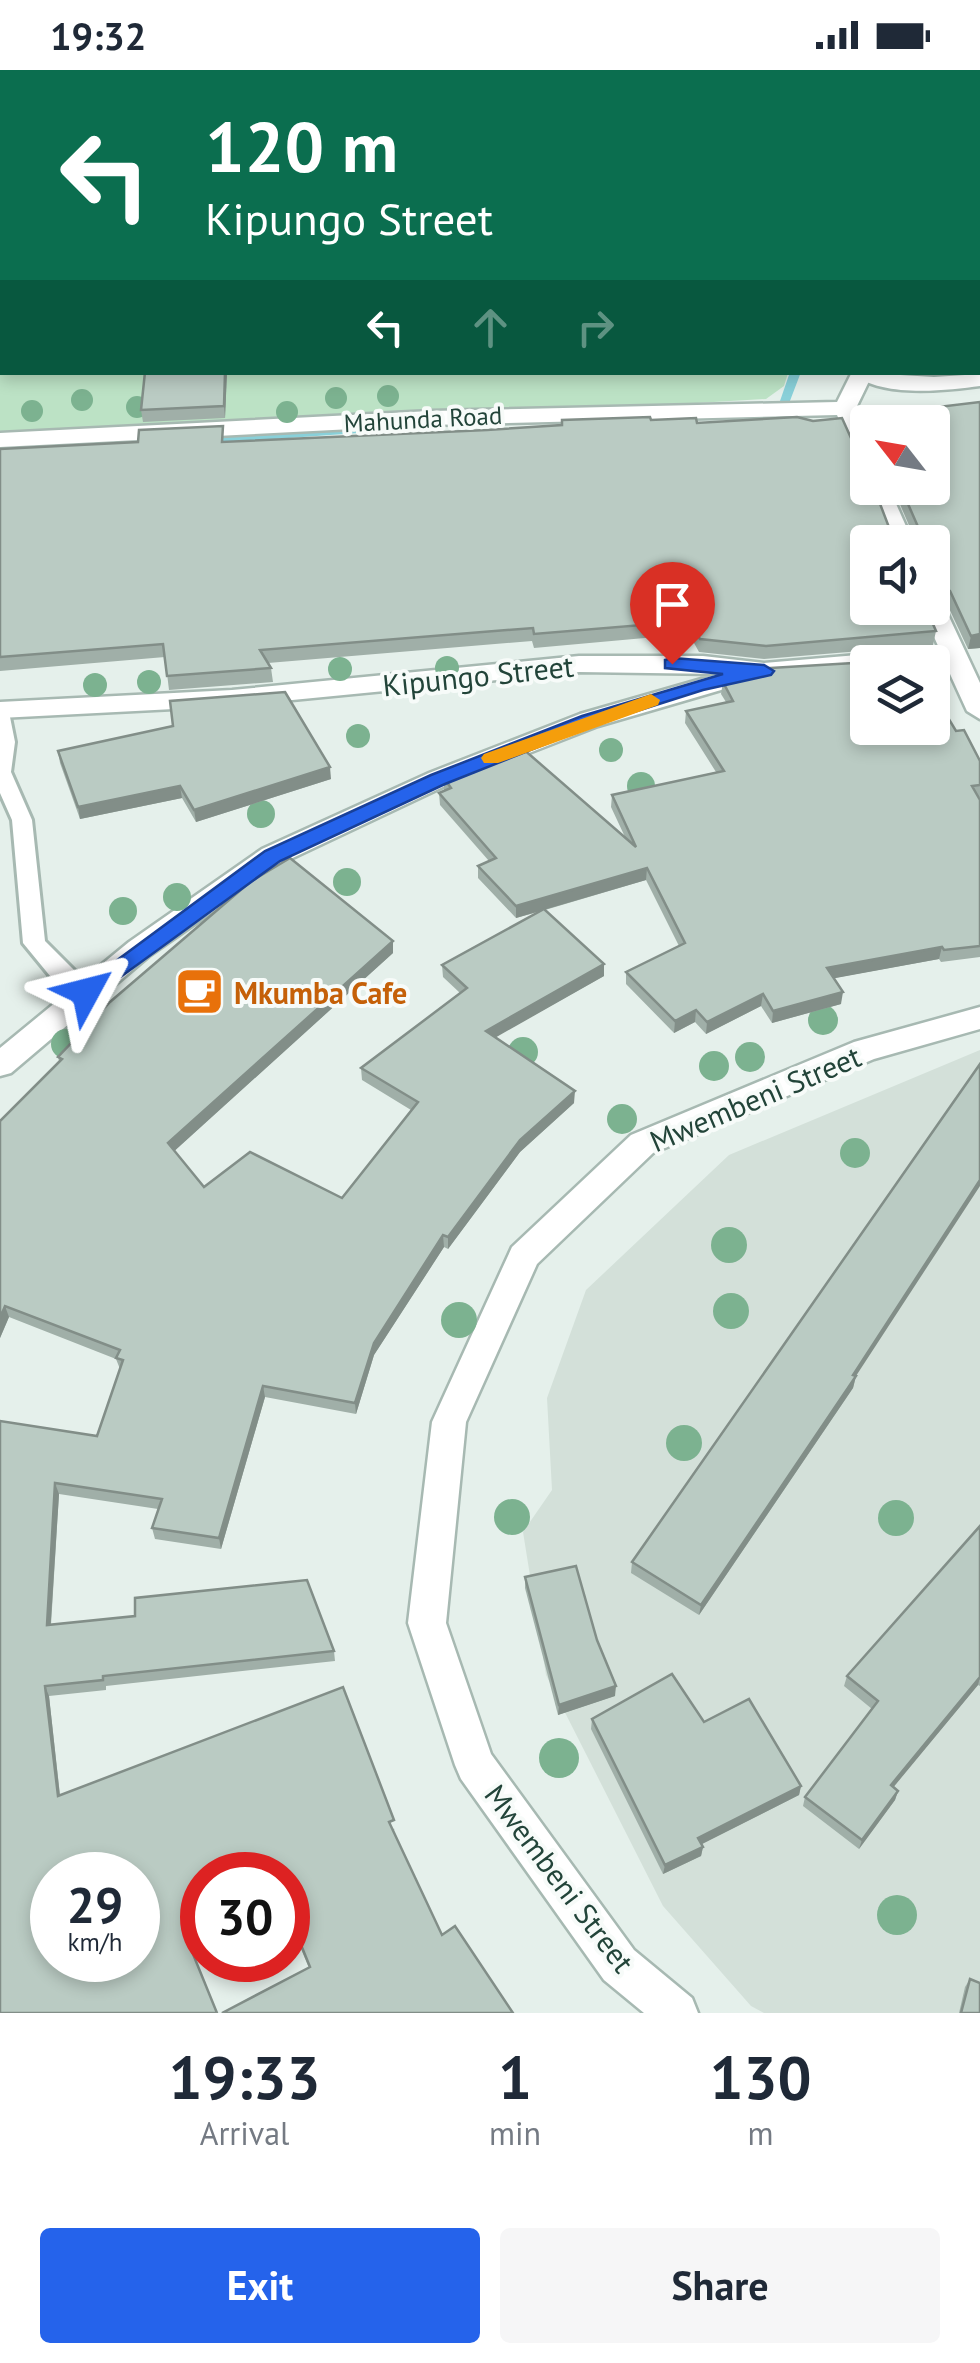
<!DOCTYPE html>
<html lang="en">
<head>
<meta charset="utf-8">
<style>
  body { margin:0; font-family:"PT Sans",sans-serif; background:#f6f6f7; color:#1f2937; height:100vh; display:flex; flex-direction:column; font-size:38px; white-space:nowrap }
  * { box-sizing:border-box; margin:0 }
  p { font-size:32px; color:#747a83 }
  .icon { flex:none; width:55px; height:55px; fill:none; stroke:currentColor; stroke-width:2; stroke-linecap:round; stroke-linejoin:round }
  .map { position:relative; height:1943px; overflow:hidden }
  .side { display:flex; flex-direction:column; background:#fff; flex:1 }
  .side>* { flex:none }
  .banner { position:absolute; left:0px; top:0px; width:980px; height:305px; box-shadow:0 5px 15px #0003; background:#0b6e4f; color:#fff; overflow:hidden }
  .needle { width:65px; rotate:301deg }
  .buttons { position:absolute; left:850px; top:335px; display:grid; gap:20px }
  .buttons a { display:grid; place-items:center; width:100px; height:100px; border-radius:10px; background:#fff; box-shadow:0 5px 15px #0003; font-size:50px }
  .speed { position:absolute; left:30px; top:1782px; display:flex; gap:20px; font-size:50px; font-weight:700; text-align:center }
  .speed>* { display:grid; place-content:center; width:130px; height:130px; border-radius:50%; background:#fff; box-shadow:0 5px 15px #0003; line-height:1 }
  .speed small { font-size:25px; font-weight:400 }
  .speed .limit { border:15px solid #d22; background:#fff; color:#111 }
  .pin { position:absolute; display:grid; place-items:center; width:85px; height:85px; color:#fff; margin:-102px -42px; border-radius:50% 50% 50% 0; rotate:-45deg; box-shadow:0 0 10px #0007 }
  .pin .icon { rotate:45deg }
  .me { position:absolute; width:110px; margin:-55px; rotate:52deg; stroke-linejoin:round; filter:drop-shadow(0 0 8px #0008) }
  .turn { display:flex; align-items:center; gap:35px; height:210px; padding:0 40px; font-size:45px }
  .turn .icon { width:130px; height:130px; stroke-width:2.5 }
  .turn b { display:block; font-size:70px; line-height:85px }
  .lanes { display:flex; align-items:center; height:95px; padding:0 40px; background:#0003; justify-content:center; gap:50px; direction:ltr }
  .lanes .off { opacity:.35 }
  .eta { display:flex; justify-content:space-evenly; align-items:center; height:170px; text-align:center }
  .eta b { font-size:60px; font-weight:800; line-height:70px }
  .button { display:flex; gap:20px; margin-top:auto; padding:20px 40px }
  .button a { flex:1; height:115px; border-radius:10px; background:#2563eb; color:#fff; font-size:40px; font-weight:800; line-height:115px; text-align:center }
  .button a+a { background:#f6f6f7; color:#1f2937 }
  .status { display:flex; justify-content:space-between; align-items:center; height:70px; padding:0 50px; background:#fff; direction:ltr }
  .status svg { height:28px; fill:currentColor }
  .map>svg:first-child { display:block }
  .built { fill:#d3e0d9 }
  .green { fill:#bce2c5 }
  .lines { fill:none; stroke-linecap:round; stroke-linejoin:round }
  .stream { fill:#89d0d9; fill-rule:evenodd }
  .service-casing { stroke:#a7b9b2; stroke-width:6 }
  .minor-casing { stroke:#a7b9b2; stroke-width:5 }
  .tertiary-casing { stroke:#a7b9b2; stroke-width:5 }
  .path { stroke:#83b6a4; stroke-width:4; stroke-dasharray:4 5; stroke-linecap:butt }
  .service { fill:#fff; fill-rule:evenodd }
  .minor { fill:#fff; fill-rule:evenodd }
  .tertiary { fill:#fff; fill-rule:evenodd }
  .tree { fill:#7cb290 }
  .wall { fill:#a0afa8 }
  .shaded-wall { fill:#828e88 }
  .building { fill:#bacbc3; stroke:#828e88; stroke-width:2.5; fill-rule:evenodd }
  .route { fill:#2563eb; stroke:#184099; stroke-width:2.5 }
  .slow { fill:#f59e0b }
  .labels { text-anchor:middle; dominant-baseline:central; stroke-width:8; stroke-linejoin:round; paint-order:stroke }
  .far-street-label { font-size:25px; fill:#224439; stroke:#f7fbf9 }
  .street-label { font-size:30px; fill:#224439; stroke:#f7fbf9 }
  .food-label { font-size:30px; font-weight:bold; fill:#c56008; stroke:#f7fbf9; text-anchor:start }
</style>
</head>
<body>
<div class="status"><b>19:32</b><svg viewBox="0 0 49 12"><path d="M0 12V9h3v3zM5 12V6h3v6zM10 12V3h3v9zM15 12V0h3v12zM26 1h20v11H26zM47 4h2v5h-2z"/></svg></div>
<div class="map">
<svg width="980" height="1943" viewBox="0 0 980 1943">
  <rect width="100%" height="100%" fill="#e5f0eb"/>
  <polygon class="built" points="980,980 980,1943 764,1943 751,1936 663,1836 546,1605 523,1462 552,1420 547,1328 586,1220 729,1085"/>
  <g class="green">
    <polygon points="302,0 943,0 276,2"/>
    <polygon points="0,28 2,302 788,303 784,316 766,329 0,374"/>
  </g>
  <g class="lines">
    <g class="stream">
      <polygon points="186,0 215,0 211,2 184,2"/>
      <polygon points="961,0 969,0 968,2 960,2"/>
      <rect x="0" y="21" width="2" height="6"/>
      <rect x="978" y="286" width="2" height="6"/>
      <polygon points="790,302 801,302 788,336 763,336 763,332 780,331"/>
      <polygon points="465,350 469,351 469,355 204,374 198,371 204,368"/>
    </g>
    <defs>
      <polygon id="service" points="0,641 10,647 15,672 11,702 32,750 45,871 96,922 93,928 77,928 55,912 23,873 12,750 0,723"/>
      <g id="minor">
        <polygon points="852,302 873,303 856,338 868,364 868,398 857,391 837,345 431,355 0,377 0,363 431,341 837,332"/>
        <polygon points="868,417 889,418 913,472 891,472"/>
        <polygon points="932,529 944,536 980,613 980,649 967,641 945,593 868,592 868,600 749,607 745,613 598,656 447,715 282,793 149,886 11,1003 0,1006 0,978 129,872 262,779 429,703 580,644 719,604 579,602 232,636 0,648 0,632 232,620 579,586 703,586 764,593 939,578 921,538 932,538"/>
        <polygon points="980,937 980,959 874,989 653,1083 537,1194 466,1352 446,1553 491,1684 634,1880 692,1928 698,1943 644,1943 604,1910 461,1709 455,1695 408,1553 432,1352 512,1177 631,1065 854,972"/>
      </g>
      <g id="tertiary">
        <polygon points="973,0 980,0 980,12 978,2 972,2"/>
        <path d="M850,302l84,5 46,-3v12c-37,5 -100,12 -130,-14z"/>
      </g>
    </defs>
    <use href="#service" class="service-casing"/>
    <use href="#minor" class="minor-casing"/>
    <use href="#tertiary" class="tertiary-casing"/>
    <g class="path">
      <polyline points="494,2 511,0"/>
      <polyline points="785,2 789,0"/>
    </g>
    <use href="#service" class="service"/>
    <use href="#minor" class="minor"/>
    <use href="#tertiary" class="tertiary"/>
  </g>
  <g class="tree">
    <circle cx="388" cy="326" r="11"/>
    <circle cx="336" cy="328" r="11"/>
    <circle cx="82" cy="330" r="11"/>
    <circle cx="137" cy="337" r="11"/>
    <circle cx="32" cy="341" r="11"/>
    <circle cx="287" cy="342" r="11"/>
    <circle cx="447" cy="598" r="12"/>
    <circle cx="340" cy="599" r="12"/>
    <circle cx="149" cy="612" r="12"/>
    <circle cx="95" cy="615" r="12"/>
    <circle cx="358" cy="666" r="12"/>
    <circle cx="611" cy="680" r="12"/>
    <circle cx="641" cy="716" r="14"/>
    <circle cx="261" cy="744" r="14"/>
    <circle cx="347" cy="812" r="14"/>
    <circle cx="177" cy="827" r="14"/>
    <circle cx="123" cy="841" r="14"/>
    <circle cx="823" cy="950" r="15"/>
    <circle cx="66" cy="974" r="15"/>
    <circle cx="523" cy="982" r="15"/>
    <circle cx="750" cy="987" r="15"/>
    <circle cx="714" cy="996" r="15"/>
    <circle cx="622" cy="1049" r="15"/>
    <circle cx="855" cy="1083" r="15"/>
    <circle cx="729" cy="1175" r="18"/>
    <circle cx="731" cy="1241" r="18"/>
    <circle cx="459" cy="1250" r="18"/>
    <circle cx="684" cy="1373" r="18"/>
    <circle cx="512" cy="1447" r="18"/>
    <circle cx="896" cy="1448" r="18"/>
    <circle cx="559" cy="1688" r="20"/>
    <circle cx="897" cy="1845" r="20"/>
  </g>
  <g class="wall">
    <polygon points="980,127 980,169 978,169 978,129"/>
    <polygon points="980,212 980,239 978,238 978,214"/>
    <polygon points="227,302 225,348 143,352 141,340"/>
    <polygon points="980,332 980,578 968,579 947,534 932,526 932,472 868,472 936,561 933,575 764,589 699,582 689,564 534,578 532,571 268,593 271,598 273,612 169,620 165,587 0,601 0,379 224,372 487,360 651,350 697,353 868,418 890,460 911,460 893,418 932,418 932,352 870,352 871,345"/>
    <polygon points="723,612 956,661 980,691 980,727 978,727 980,730 980,887 941,892 939,889 834,908 841,934 772,953 761,936 706,964 695,952 674,963 626,914 626,902 679,876 646,810 545,840 604,894 604,906 495,967 574,1033 520,1082 448,1179 444,1177 374,1285 356,1344 265,1327 221,1479 155,1469 152,1458 158,1439 59,1424 51,1555 334,1581 335,1591 106,1616 106,1620 49,1626 60,1725 395,1759 393,1760 442,1865 309,1898 288,1848 288,1805 202,1805 202,1865 0,1943 0,1351 97,1366 120,1299 116,1289 9,1247 0,1268 0,1051 59,991 58,987 393,871 393,883 174,1081 204,1117 342,1128 411,1040 362,1010 361,998 460,923 443,907 442,895 541,841 516,848 478,808 478,796 489,791 440,735 439,723 444,721 444,708 625,767 611,737 612,725 716,702 685,653 686,641 726,632 721,624"/>
    <polygon points="58,681 331,709 196,752 182,728 80,749 60,693"/>
    <polygon points="856,1306 853,1318 699,1545 631,1503 632,1492"/>
    <polygon points="980,1456 980,1616 978,1615 893,1717 898,1721 895,1730 859,1779 803,1736 805,1727 872,1639 844,1616 847,1606"/>
    <polygon points="525,1507 597,1570 615,1626 558,1645 525,1518"/>
    <polygon points="592,1649 704,1652 801,1716 799,1725 702,1774 703,1777 701,1786 663,1804 591,1659"/>
    <polygon points="970,1909 980,1943 959,1943 965,1917"/>
  </g>
  <g class="shaded-wall">
    <polygon points="225,302 227,302 225,348 224,336"/>
    <polygon points="980,564 980,578 968,579 971,566"/>
    <polygon points="330,697 331,709 196,752 194,740"/>
    <polygon points="180,716 182,728 80,749 78,737"/>
    <polygon points="647,798 646,810 516,848 516,836"/>
    <polygon points="393,871 393,883 170,1085 168,1073"/>
    <polygon points="942,877 939,889 825,910 827,898"/>
    <polygon points="604,894 604,906 486,973 486,961"/>
    <polygon points="843,922 841,934 772,953 773,941"/>
    <polygon points="763,924 761,936 706,964 707,952"/>
    <polygon points="696,940 695,952 674,963 675,951"/>
    <polygon points="575,1021 574,1033 520,1082 448,1179 448,1167 520,1070"/>
    <polygon points="980,1110 980,1116 856,1306 853,1318 699,1545 701,1535"/>
    <polygon points="443,1165 444,1177 374,1285 356,1344 355,1333 374,1273"/>
    <polygon points="5,1236 9,1247 0,1268 0,1248"/>
    <polygon points="263,1316 265,1327 221,1479 219,1468"/>
    <polygon points="55,1413 59,1424 50,1565 47,1555"/>
    <polygon points="980,1607 978,1615 887,1725 891,1715"/>
    <polygon points="45,1616 49,1626 61,1736 58,1726"/>
    <polygon points="616,1616 615,1626 558,1645 559,1635"/>
    <polygon points="801,1716 799,1725 696,1777 698,1768"/>
    <polygon points="898,1721 895,1730 859,1779 862,1770"/>
    <polygon points="703,1777 701,1786 663,1804 665,1795"/>
    <polygon points="202,1855 202,1865 187,1871 184,1862"/>
  </g>
  <g class="building">
    <polygon points="980,127 980,156 978,155 978,129"/>
    <polygon points="145,302 225,302 224,336 141,340"/>
    <polygon points="980,332 980,564 971,566 950,521 934,512 932,516 932,472 868,472 868,538 926,538 936,561 766,576 700,569 690,551 534,564 533,558 260,580 271,598 167,606 163,574 0,587 0,379 138,372 139,360 223,356 222,372 487,360 562,355 562,350 650,347 651,350 696,348 697,353 797,347 813,351 842,348 856,379 868,386 868,418 874,418 890,460 919,459 901,418 932,418 932,352 872,352 871,345"/>
    <polygon points="874,584 912,584 916,592 868,592 868,658 932,658 932,621 956,661 964,660 980,691 980,715 972,716 980,730 980,876 944,880 942,877 827,898 843,922 773,941 763,924 707,952 696,940 675,951 626,902 685,873 647,798 516,836 478,796 496,788 439,723 451,718 444,708 522,678 636,777 612,725 724,701 686,641 733,631 723,612 747,605 752,599 870,592"/>
    <polygon points="285,622 330,697 194,740 180,716 78,737 58,681 173,656 170,631"/>
    <path d="M290,788l103,83 -225,202 36,44 46,-35 92,46 76,-96 -57,-34 106,-80 -25,-23 102,-56 60,55 -118,67 89,60 -55,49 -72,97 -5,-2 -69,108 -19,60 -92,-17 -44,152 -67,-10 10,-29 -107,-16 -8,142 88,-9v-18l172,-18 27,71 -231,25v4l-58,6 13,110 285,-109 51,133 -5,2 53,113 13,-9 58,87h-291l88,-46 -22,-54v-38h-86v50l-18,7 33,81h-217v-592l97,15 26,-76 -7,-2 4,-8 -115,-44 -5,12v-197l62,-62 -4,-2 52,-55 140,-120zM52,1805h86v85h-86z"/>
    <polygon points="980,994 980,1110 853,1305 856,1306 701,1535 632,1492"/>
    <polygon points="980,1456 980,1607 891,1715 898,1721 862,1770 805,1727 878,1631 847,1606"/>
    <polygon points="576,1496 597,1570 616,1616 559,1635 525,1507"/>
    <polygon points="672,1604 704,1652 749,1629 801,1716 698,1768 703,1777 665,1795 592,1649"/>
    <polygon points="970,1909 980,1913 980,1943 961,1943"/>
  </g>
  <polygon class="route" points="672,588 764,595 774,601 771,605 703,620 596,654 445,714 280,791 93,927 86,930 74,922 265,781 431,705 582,646 723,604 665,598 665,590"/>
  <polygon class="slow" points="651,624 660,630 658,635 498,693 484,693 481,688 484,684"/>
  <defs>
    <symbol id="cafe-square" viewBox="-11 -11 22 22"><rect x="-9" y="-9" width="18" height="18" rx="4" fill="#e8710a" stroke="#f7fbf9"/><path d="M-5.5-4.5H6V0H3Q3 3.5 0 3.5H-2.5Q-5.5 3.5-5.5 0ZM3-3.2v2h1.7v-2ZM-6 4.5H4V6H-6Z" fill="#fff"/></symbol>
  </defs>
  <g fill-rule="evenodd">
    <use href="#cafe-square" x="172" y="894" width="55" height="55"/>
  </g>
  <g class="labels">
    <g class="far-street-label">
      <text transform="translate(423 349) rotate(-3)">Mahunda Road</text>
    </g>
    <g class="street-label">
      <text transform="translate(478 605) rotate(-6)">Kipungo Street</text>
      <text transform="translate(755 1028) rotate(-23)">Mwembeni Street</text>
      <text transform="translate(560 1808) rotate(53)">Mwembeni Street</text>
    </g>
    <g class="food-label">
      <text x="234" y="922">Mkumba Cafe</text>
    </g>
  </g>
</svg>
<div class="buttons">
<a><svg class="needle" viewBox="-14 -14 28 28"><path d="M0-13l5 13h-10z" fill="#e53935"/><path d="M0 13l5-13h-10z" fill="#747a83"/></svg></a>
<a><svg class="icon" aria-label="sound" viewBox="0 0 24 24"><path d="M4 9h4l5-4v14l-5-4H4zM17 9q2 3 0 6"/></svg></a>
<a><svg class="icon" aria-label="layers" viewBox="0 0 24 24"><path d="M12 4l9 5-9 5-9-5zM3 14l9 5 9-5"/></svg></a>
</div>
<div class="speed"><div>29<small>km/h</small></div><div class="limit">30</div></div>
<div class="pin" style="left:672px;top:594px;background:#d93025"><svg class="icon" aria-label="arrive" viewBox="0 0 24 24"><path d="M6 21V4h12l-3 4 3 4H6"/></svg></div>
<svg class="me" style="left:86px;top:922px" viewBox="-20 -20 40 40"><path d="M0-17L14 15 0 8-14 15z" fill="#2563eb" stroke="#fff" stroke-width="4"/></svg>
<div class="banner">
<div class="turn"><svg class="icon" aria-label="left" viewBox="0 0 24 24"><path d="M17 20v-9H6M10 6l-5 5 5 5"/></svg><div><b>120 m</b>Kipungo Street</div></div>
<div class="lanes"><svg class="icon" aria-label="left" viewBox="0 0 24 24"><path d="M17 20v-9H6M10 6l-5 5 5 5"/></svg><svg class="icon off" aria-label="ahead" viewBox="0 0 24 24"><path d="M12 20V5M6 11l6-6 6 6"/></svg><svg class="icon off" aria-label="right" viewBox="0 0 24 24"><path d="M7 20v-9h11M14 6l5 5-5 5"/></svg></div>
</div>
</div>
<section class="side">
<div class="eta">
<div><b>19:33</b><p>Arrival</p></div>
<div><b>1</b><p>min</p></div>
<div><b>130</b><p>m</p></div>
</div>
<div class="button"><a>Exit</a><a>Share</a></div>
</section>
</body>
</html>
